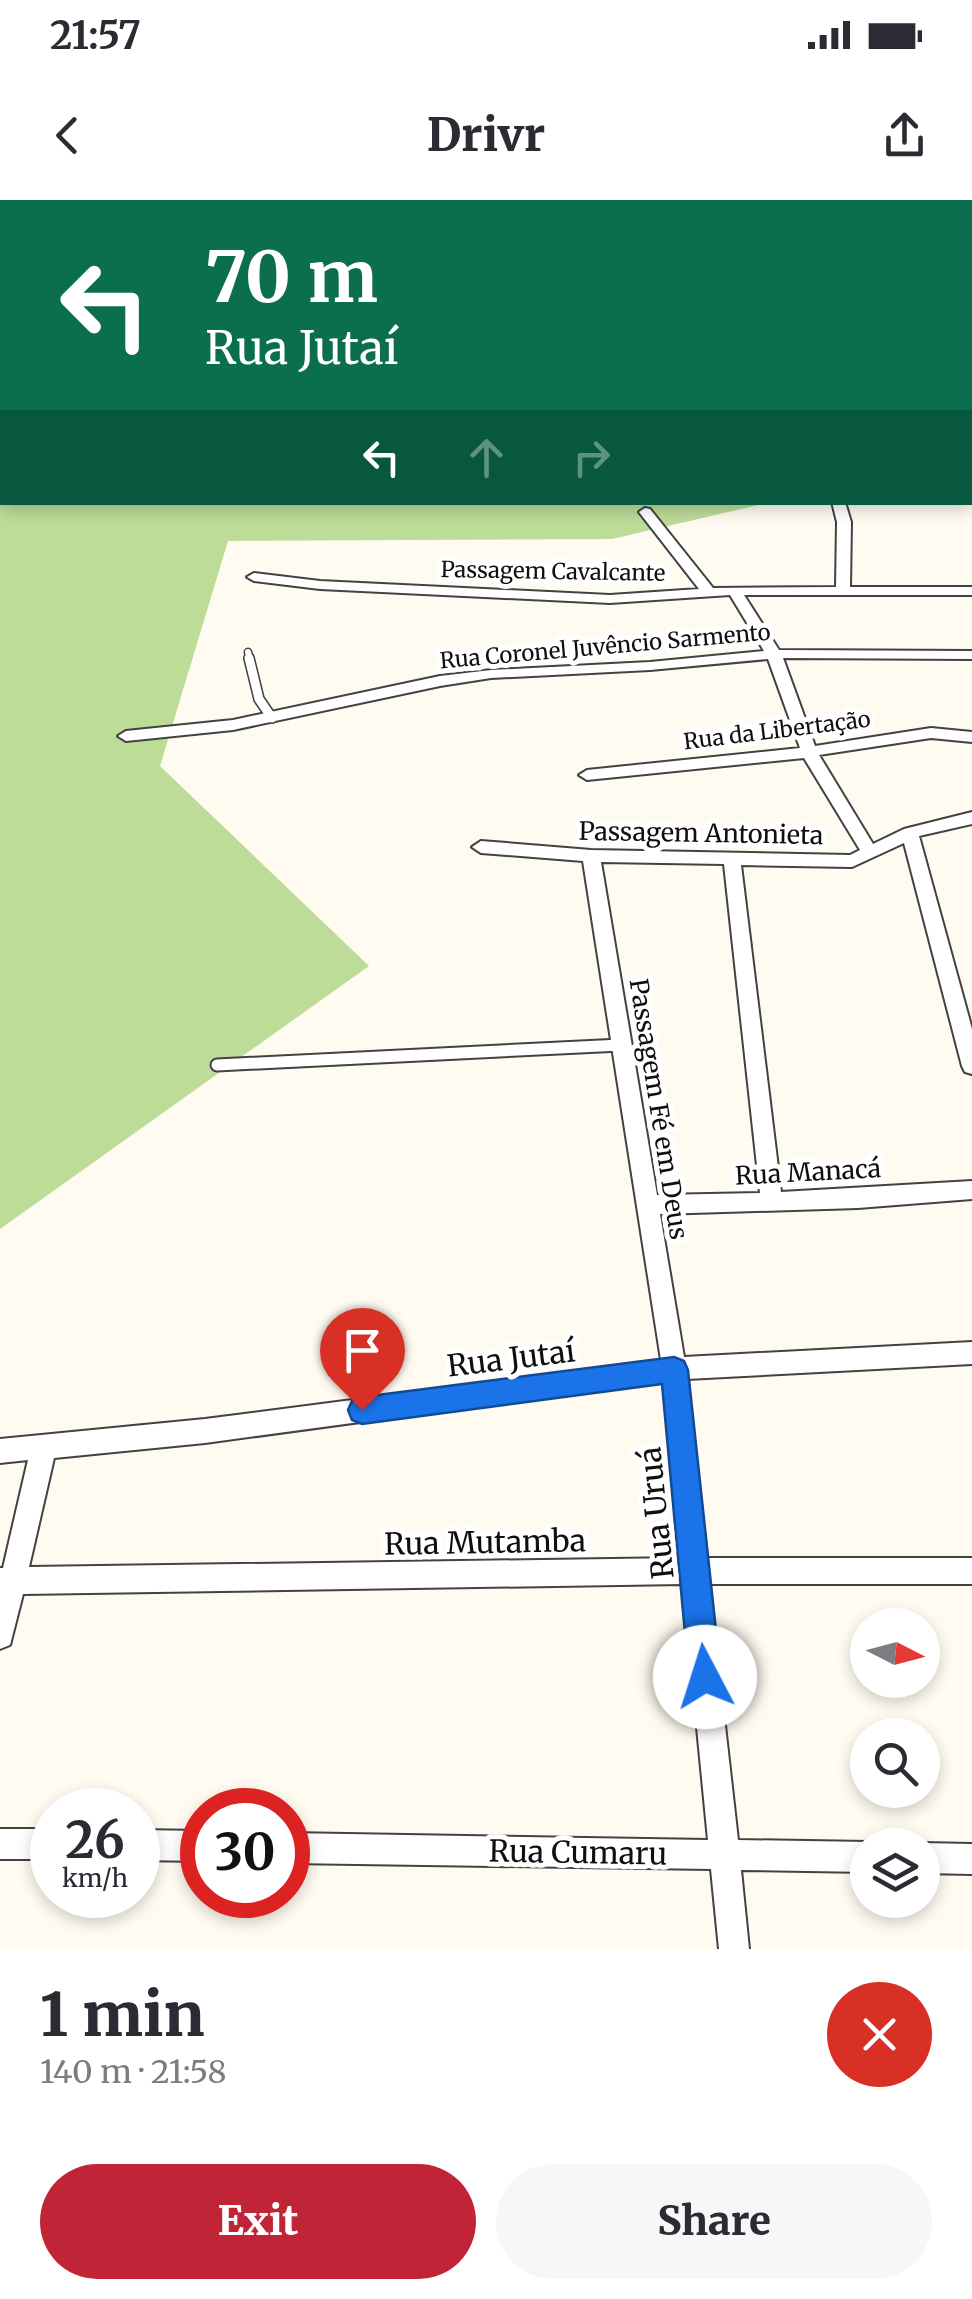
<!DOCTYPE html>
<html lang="en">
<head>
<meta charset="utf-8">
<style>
  body { margin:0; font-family:Merriweather,serif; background:#f7f7f7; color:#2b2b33; height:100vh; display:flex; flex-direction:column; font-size:38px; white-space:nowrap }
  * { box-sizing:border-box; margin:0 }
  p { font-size:32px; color:#7c7c81 }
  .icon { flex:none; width:55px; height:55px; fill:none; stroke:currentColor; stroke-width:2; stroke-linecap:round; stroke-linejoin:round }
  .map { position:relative; height:1749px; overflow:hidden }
  .panel { display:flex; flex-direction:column; background:#fff; flex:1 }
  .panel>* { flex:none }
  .top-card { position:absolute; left:0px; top:0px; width:972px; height:305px; box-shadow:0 5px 15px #0003; background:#0b6e4f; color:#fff; overflow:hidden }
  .needle { width:65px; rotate:96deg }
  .controls { position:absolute; left:850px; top:1408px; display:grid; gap:20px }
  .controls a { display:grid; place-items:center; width:90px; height:90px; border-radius:50%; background:#fff; box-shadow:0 5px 15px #0003; font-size:50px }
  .speed { position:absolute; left:30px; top:1588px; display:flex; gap:20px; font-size:50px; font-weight:700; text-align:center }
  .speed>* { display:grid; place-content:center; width:130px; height:130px; border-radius:50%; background:#fff; box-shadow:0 5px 15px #0003; line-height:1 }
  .speed small { font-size:25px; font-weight:400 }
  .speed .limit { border:15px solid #d22; background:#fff; color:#111 }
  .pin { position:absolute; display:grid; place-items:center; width:85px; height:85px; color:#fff; margin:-102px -42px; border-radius:50% 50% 50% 0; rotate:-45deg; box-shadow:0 0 10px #0007 }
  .pin .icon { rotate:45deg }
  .me { position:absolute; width:110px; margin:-55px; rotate:355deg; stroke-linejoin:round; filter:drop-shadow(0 0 8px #0008) }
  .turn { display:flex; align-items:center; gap:35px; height:210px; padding:0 40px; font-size:45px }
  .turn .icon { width:130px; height:130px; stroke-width:2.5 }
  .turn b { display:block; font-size:70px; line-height:85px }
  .lanes { display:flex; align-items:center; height:95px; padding:0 40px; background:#0003; justify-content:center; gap:50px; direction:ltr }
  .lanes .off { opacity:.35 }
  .round { display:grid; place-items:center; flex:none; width:105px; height:105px; border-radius:52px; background:#f7f7f7 }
  .overview { display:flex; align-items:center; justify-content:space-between; height:170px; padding:0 40px }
  h1 { font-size:60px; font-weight:800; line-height:75px }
  .action { display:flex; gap:20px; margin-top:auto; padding:20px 40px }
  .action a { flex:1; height:115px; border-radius:60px; background:#c22437; color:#fff; font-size:40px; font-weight:800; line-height:115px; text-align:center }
  .action a+a { background:#f7f7f7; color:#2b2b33 }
  .status { display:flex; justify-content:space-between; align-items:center; height:70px; padding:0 50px; background:#fff; direction:ltr }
  .status svg { height:28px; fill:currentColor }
  header { display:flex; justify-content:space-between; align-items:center; height:130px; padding:0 40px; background:#fff; font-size:45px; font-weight:800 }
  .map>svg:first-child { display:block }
  .forest { fill:#bcdc98 }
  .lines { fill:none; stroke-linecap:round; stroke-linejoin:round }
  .canal { fill:#b4e3f7; fill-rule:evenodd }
  .lane-far2-casing { stroke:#424242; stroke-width:9 }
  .lane-far1-casing { stroke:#424242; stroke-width:12 }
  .lane-casing { stroke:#424242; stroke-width:15 }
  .street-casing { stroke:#424242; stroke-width:4 }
  .lane-far2 { stroke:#fff; stroke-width:6 }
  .lane-far1 { stroke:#fff; stroke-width:9 }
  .lane { stroke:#fff; stroke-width:11 }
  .street { fill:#fff; fill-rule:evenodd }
  .route { fill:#1a73e8; stroke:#114b97; stroke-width:2.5 }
  .labels { text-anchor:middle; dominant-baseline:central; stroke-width:10; stroke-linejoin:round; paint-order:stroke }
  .far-street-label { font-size:22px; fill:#0f0f0f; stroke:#fff }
  .street-label { font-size:25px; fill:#0f0f0f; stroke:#fff }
  .near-street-label { font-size:30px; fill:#0f0f0f; stroke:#fff }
</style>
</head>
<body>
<div class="status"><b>21:57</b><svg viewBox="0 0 49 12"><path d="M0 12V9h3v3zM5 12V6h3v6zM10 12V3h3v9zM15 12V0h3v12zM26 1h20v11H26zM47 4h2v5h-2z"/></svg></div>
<header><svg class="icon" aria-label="back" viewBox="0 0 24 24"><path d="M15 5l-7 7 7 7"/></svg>Drivr<svg class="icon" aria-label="share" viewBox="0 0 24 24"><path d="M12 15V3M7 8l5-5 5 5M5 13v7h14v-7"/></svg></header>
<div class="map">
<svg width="972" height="1749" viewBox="0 0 972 1749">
  <rect width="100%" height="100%" fill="#fffbf1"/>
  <polygon class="forest" points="0,0 277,2 2,2 2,302 767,303 612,339 228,341 160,566 369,766 0,1029"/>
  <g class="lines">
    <rect class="canal" x="970" y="241" width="2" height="10"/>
    <defs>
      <polyline id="lane-far2" points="248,452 250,460"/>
      <polyline id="lane-far1" points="249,458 259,499 272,518"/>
      <polyline id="lane" points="217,865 621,845"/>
      <g id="street">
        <polygon points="326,0 336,0 336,2 327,2"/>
        <polygon points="800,0 810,0 811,2 802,2"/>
        <polygon points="894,0 904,0 904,2 895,2"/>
        <polygon points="956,0 971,0 967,2"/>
        <polygon points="970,18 972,19 972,33 970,32"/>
        <rect x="970" y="56" width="2" height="6"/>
        <rect x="970" y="80" width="2" height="6"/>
        <rect x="970" y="105" width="2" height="6"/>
        <rect x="970" y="121" width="2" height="6"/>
        <rect x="970" y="153" width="2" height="6"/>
        <path d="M832,302h13l6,20 -1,65h122v8h-228l35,55 193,1v8l-189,-1 32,88 116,-18 41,4v10l-41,-4 -112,17 54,89 31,-15 68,-17v12l-53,12 53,193v45l-7,-2 -3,-6 -58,-223 -52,24 -111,-2 40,327 191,-11v18l-114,9 -198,6 24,143 288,-15v22l-285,15 20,179h265v26h-263l29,256 130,2 7,3h-7v27l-127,-2 8,79h-30l-8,-80 -423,-6v-30l420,7 -25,-256 -660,10 -13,51 -10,4v-81h3l25,-108 -28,3v-24l205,-20 456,-59 -78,-499 -102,-8 -9,-6 9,-6 110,9 259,5 10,-5 -56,-92 -217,22 -8,-5 8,-5 213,-22 -32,-89 -118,11 -159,8 -51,8 -207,44 -107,11 -8,-5 8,-5 107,-11 207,-44 51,-6 159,-8 114,-11 -34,-56 -120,8 -290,-14 -66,-8 -7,-4 7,-4 66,8 290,14 89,-6 -60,-77 6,-4 5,1 63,79 123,-1 1,-65zM601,662l123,2 36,329 -103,2zM663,1181l18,177 -652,9 25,-109 151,-15z"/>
        <rect x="0" y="1629" width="52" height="30"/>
        <polygon points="138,1630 202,1631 202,1661 138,1660"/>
        <polygon points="922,1643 972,1644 972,1674 922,1673 922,1645 917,1645"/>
      </g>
    </defs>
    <use href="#lane-far2" class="lane-far2-casing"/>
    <use href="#lane-far1" class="lane-far1-casing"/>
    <use href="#lane" class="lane-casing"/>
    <use href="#street" class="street-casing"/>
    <use href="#lane-far2" class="lane-far2"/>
    <use href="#lane-far1" class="lane-far1"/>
    <use href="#lane" class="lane"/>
    <use href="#street" class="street"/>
  </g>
  <polygon class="route" points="674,1157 684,1161 688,1170 721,1477 716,1488 705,1493 694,1488 689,1477 662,1184 362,1224 352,1220 348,1210 352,1201 362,1197"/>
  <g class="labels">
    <g class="far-street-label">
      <text transform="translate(553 371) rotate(1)">Passagem Cavalcante</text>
      <text transform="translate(605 446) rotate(-5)">Rua Coronel Juvêncio Sarmento</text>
      <text transform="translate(777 530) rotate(-7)">Rua da Libertação</text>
    </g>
    <g class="street-label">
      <text transform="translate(701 633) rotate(1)">Passagem Antonieta</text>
      <text transform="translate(659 909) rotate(81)">Passagem Fé em Deus</text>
      <text transform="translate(808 972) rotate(-3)">Rua Manacá</text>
    </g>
    <g class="near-street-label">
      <text transform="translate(511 1158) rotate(-7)">Rua Jutaí</text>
      <text transform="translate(656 1313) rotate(-96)">Rua Uruá</text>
      <text transform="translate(485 1342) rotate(-1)">Rua Mutamba</text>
      <text transform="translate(578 1652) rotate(1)">Rua Cumaru</text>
    </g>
  </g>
</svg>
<div class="controls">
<a><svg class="needle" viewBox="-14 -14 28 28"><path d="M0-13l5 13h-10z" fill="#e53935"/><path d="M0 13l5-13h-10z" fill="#7c7c81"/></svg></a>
<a><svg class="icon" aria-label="search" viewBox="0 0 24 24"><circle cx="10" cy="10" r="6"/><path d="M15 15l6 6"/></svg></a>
<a><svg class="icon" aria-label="layers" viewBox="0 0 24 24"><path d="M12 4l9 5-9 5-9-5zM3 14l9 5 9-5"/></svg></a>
</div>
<div class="speed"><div>26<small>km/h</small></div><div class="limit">30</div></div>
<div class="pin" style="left:362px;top:1210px;background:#d93025"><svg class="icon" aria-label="arrive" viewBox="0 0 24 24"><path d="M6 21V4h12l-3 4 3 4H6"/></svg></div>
<svg class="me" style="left:705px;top:1477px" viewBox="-20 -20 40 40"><circle r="19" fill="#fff"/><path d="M0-13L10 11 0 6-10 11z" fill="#1a73e8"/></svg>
<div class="top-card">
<div class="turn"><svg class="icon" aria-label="left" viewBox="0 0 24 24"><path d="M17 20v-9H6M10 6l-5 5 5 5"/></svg><div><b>70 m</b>Rua Jutaí</div></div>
<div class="lanes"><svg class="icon" aria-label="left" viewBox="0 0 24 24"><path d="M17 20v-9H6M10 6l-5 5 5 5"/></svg><svg class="icon off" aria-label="ahead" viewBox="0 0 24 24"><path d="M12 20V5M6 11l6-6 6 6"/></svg><svg class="icon off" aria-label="right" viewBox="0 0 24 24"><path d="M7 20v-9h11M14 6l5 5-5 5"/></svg></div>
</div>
</div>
<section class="panel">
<div class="overview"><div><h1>1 min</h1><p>140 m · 21:58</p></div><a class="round" style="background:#d93025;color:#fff"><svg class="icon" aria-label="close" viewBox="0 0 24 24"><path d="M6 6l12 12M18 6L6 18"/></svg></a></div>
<div class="action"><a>Exit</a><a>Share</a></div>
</section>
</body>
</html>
